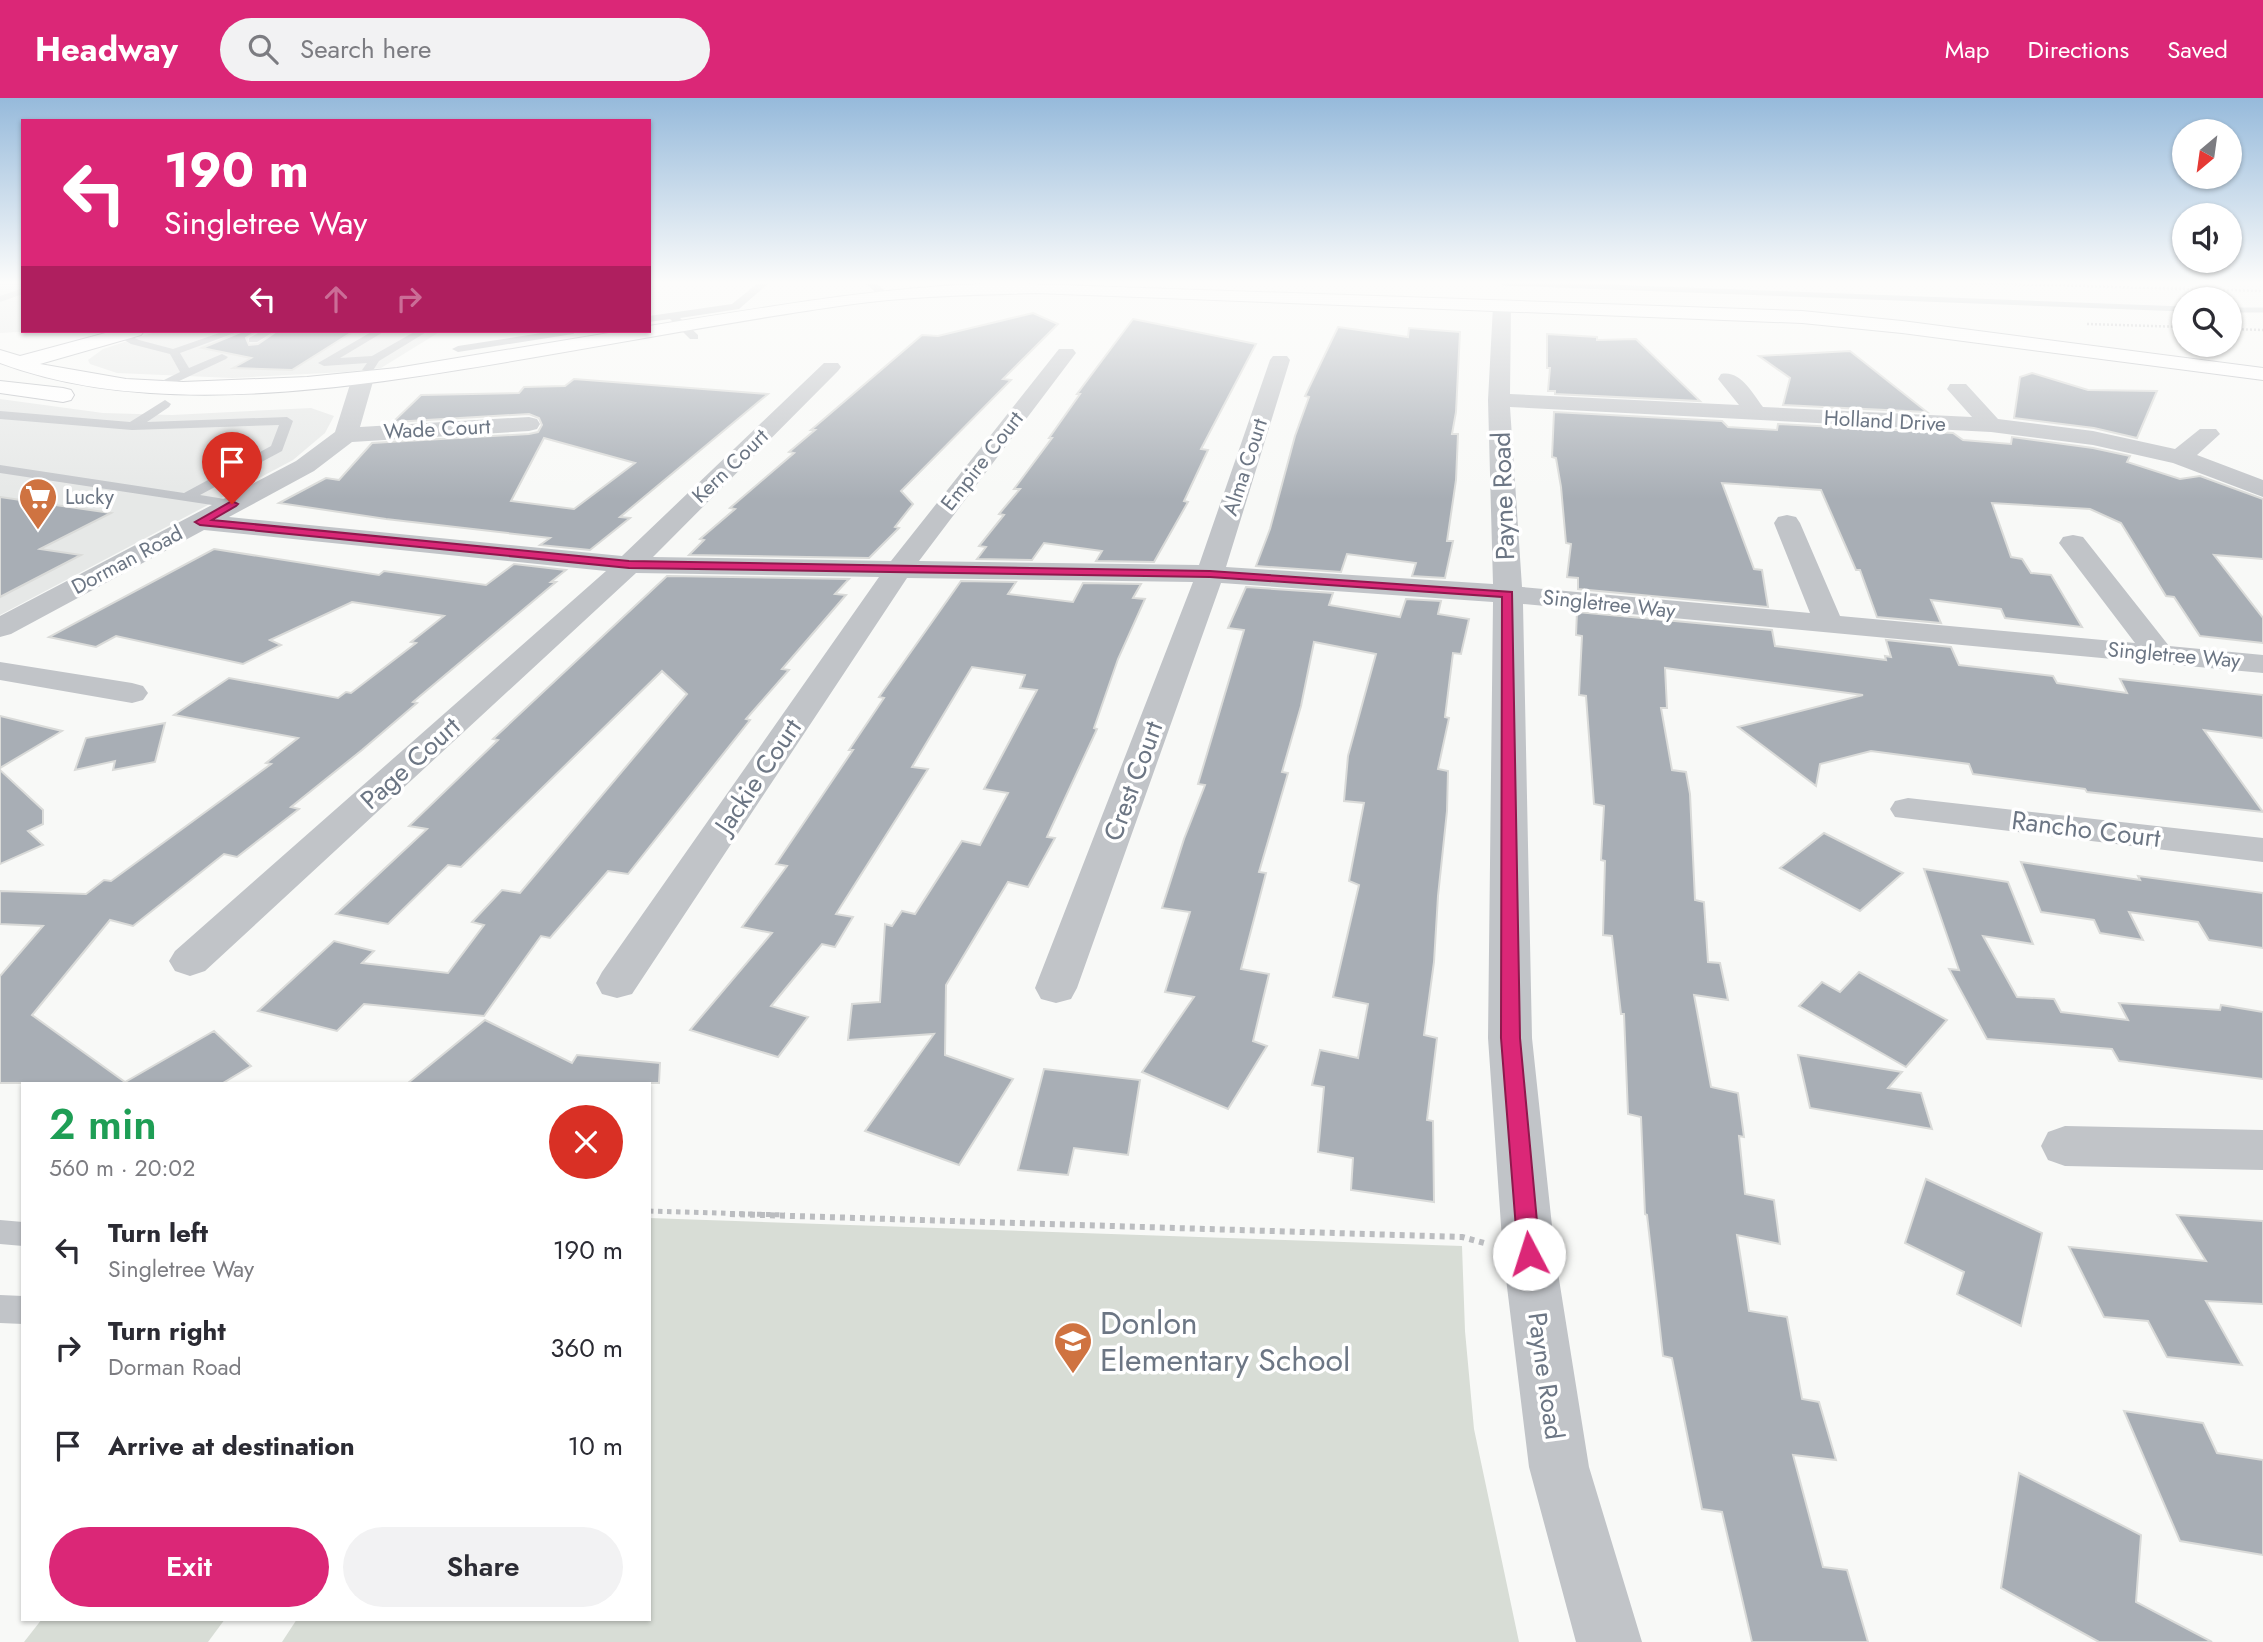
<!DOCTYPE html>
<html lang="en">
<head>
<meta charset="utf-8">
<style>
  body { margin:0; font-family:Jost,sans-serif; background:#f2f2f3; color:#2b2b33; height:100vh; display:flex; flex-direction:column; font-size:26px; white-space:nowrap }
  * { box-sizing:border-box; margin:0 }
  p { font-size:23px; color:#7c7c81 }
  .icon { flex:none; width:38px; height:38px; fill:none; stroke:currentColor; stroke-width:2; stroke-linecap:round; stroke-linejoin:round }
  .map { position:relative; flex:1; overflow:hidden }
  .details { position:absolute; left:21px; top:984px; width:630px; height:539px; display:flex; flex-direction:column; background:#fff; border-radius:0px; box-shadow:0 2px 5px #0004 }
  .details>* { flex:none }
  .banner { position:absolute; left:21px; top:21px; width:630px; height:214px; border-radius:0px; box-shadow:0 2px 5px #0004; background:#db2777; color:#fff; overflow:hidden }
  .needle { width:46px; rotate:209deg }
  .tools { position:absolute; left:2172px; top:21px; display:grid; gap:14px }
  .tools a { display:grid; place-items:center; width:70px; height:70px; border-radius:50%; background:#fff; box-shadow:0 2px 5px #0004; font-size:35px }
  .pin { position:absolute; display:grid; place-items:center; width:60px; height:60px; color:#fff; margin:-72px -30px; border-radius:50% 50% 50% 0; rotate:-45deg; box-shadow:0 0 7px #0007 }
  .pin .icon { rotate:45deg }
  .me { position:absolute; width:77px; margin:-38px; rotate:355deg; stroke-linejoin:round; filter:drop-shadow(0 0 5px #0008) }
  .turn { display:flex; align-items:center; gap:24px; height:147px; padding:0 28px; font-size:32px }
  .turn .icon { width:91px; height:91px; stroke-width:2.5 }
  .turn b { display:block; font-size:49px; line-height:60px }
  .lanes { display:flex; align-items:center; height:66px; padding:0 28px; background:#0003; justify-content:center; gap:35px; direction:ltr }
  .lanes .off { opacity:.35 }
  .round { display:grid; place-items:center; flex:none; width:74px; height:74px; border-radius:37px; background:#f2f2f3 }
  .head { display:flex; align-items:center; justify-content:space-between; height:119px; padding:0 28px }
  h1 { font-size:42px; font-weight:600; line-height:52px; color:#1e9e55 }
  .primary-button { display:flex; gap:14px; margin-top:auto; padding:14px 28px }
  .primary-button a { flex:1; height:80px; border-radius:42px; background:#db2777; color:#fff; font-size:28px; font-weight:600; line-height:80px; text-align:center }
  .primary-button a+a { background:#f2f2f3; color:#2b2b33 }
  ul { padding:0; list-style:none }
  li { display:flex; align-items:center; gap:21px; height:98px; padding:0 28px }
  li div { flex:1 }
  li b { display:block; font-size:26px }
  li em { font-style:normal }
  header { display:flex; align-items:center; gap:42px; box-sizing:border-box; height:98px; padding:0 35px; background:#db2777; color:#fff }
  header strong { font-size:33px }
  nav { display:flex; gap:38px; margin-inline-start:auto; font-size:24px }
  .search { width:490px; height:63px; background:#f2f2f3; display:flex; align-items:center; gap:18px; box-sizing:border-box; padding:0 24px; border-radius:38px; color:#7c7c81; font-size:26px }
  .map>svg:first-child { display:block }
  .built { fill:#e6e8e7 }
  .green { fill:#d8ddd6 }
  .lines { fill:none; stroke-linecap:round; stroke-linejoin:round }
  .stream { stroke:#bbc3c8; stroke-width:5 }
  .building { fill:#a8aeb5; stroke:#dadbd9; stroke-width:2; fill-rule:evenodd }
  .secondary-casing { stroke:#b6b9be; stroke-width:2 }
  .path-far2 { stroke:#bbbdc0; stroke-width:2.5; stroke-dasharray:2 2; stroke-linecap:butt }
  .path-far1 { stroke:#bbbdc0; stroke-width:5; stroke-dasharray:4.5 4.5; stroke-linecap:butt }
  .path { stroke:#bbbdc0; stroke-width:6; stroke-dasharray:5 5; stroke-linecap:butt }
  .service { fill:#c1c4c8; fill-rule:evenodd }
  .minor { fill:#c1c4c8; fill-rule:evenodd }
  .secondary { fill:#fff; fill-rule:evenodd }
  .route { fill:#db2777; stroke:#8e194d; stroke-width:2 }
  .labels { text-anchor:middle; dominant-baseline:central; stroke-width:7; stroke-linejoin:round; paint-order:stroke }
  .far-street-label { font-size:21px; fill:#6c7684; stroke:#fff }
  .far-poi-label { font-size:21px; fill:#6c7684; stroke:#fff; text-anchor:start }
  .street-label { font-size:26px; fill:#6c7684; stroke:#fff }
  .near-poi-label { font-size:32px; fill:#6c7684; stroke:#fff; text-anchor:start }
</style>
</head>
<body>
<header>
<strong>Headway</strong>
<div class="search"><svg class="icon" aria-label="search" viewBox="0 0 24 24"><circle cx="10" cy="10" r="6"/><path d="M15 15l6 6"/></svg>Search here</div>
<nav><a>Map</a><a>Directions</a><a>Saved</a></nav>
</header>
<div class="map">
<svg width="2263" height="1544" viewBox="0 0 2263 1544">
  <rect width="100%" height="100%" fill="#f8f9f7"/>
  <g class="built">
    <polygon points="0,185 23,185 23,233 35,233 0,235"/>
    <polygon points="158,233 441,233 381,270 345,274 232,280 117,275 90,266 88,262 103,251"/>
    <polygon points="0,301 103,315 172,317 311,310 334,318 325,335 293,362 0,517"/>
  </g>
  <g class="green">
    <polygon points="649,1120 1462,1148 1465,1233 1474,1331 1519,1544 282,1544 297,1521 649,1521"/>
    <polygon points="42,1521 225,1521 208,1544 24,1544"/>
  </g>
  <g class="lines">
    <g class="stream">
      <polyline points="1503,185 2184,211"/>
      <polyline points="2230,212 2263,212"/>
    </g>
  </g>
  <g class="building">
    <polygon points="1033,215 1058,226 1003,281 1011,282 901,393 913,406 895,429 899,430 869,460 689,457 704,442 700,441 735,411 730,410 794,355 789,354 815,332 811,332 922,237 938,238"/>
    <polygon points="1133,221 1256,246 1201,351 1208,352 1184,403 1188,404 1154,464 1096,463 1102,453 1044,445 1032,462 977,461 986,449 979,448 1004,417 999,416 1020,391 1014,391 1052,340 1049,340 1080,296 1077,296"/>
    <polygon points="1338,229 1408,239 1409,230 1460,234 1456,314 1452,336 1458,336 1456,382 1447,443 1453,443 1445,480 1412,478 1416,465 1347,456 1341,474 1256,468 1270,431 1295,338 1309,299 1305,298"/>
    <polygon points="243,233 257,233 246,240 249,247 258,246 277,233 354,233 292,272 233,270 251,260 202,250"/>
    <polygon points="1547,236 1597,239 1597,242 1636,241 1700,303 1555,296 1555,293 1548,293 1550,270 1547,270"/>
    <polygon points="1850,253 1927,314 1783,307 1790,280 1759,258"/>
    <polygon points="2032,275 2088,292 2157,293 2137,340 2094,330 2014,320 2020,279"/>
    <path d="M574,281l194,15 -148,123 10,1 -40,32 -50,-5 10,-7 -164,-19 -107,-16 47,-25 13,2 33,-37 157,-9 9,-2 4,-7 -3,-7 -10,-4 -136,8 28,-27 98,-2 5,-6 41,-1zM544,340l91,25 -61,46 -63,-8z"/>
    <polygon points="1554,314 1722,323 1728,329 1777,332 1778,326 1953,335 1963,342 2011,346 2012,339 2093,350 2130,358 2127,364 2180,381 2200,378 2263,401 2263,461 2214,457 2263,520 2263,545 2200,538 2174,499 2166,498 2121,425 2090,411 1992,405 2011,459 2022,461 2031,475 2051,477 2082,529 2005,520 2001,511 1931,502 1941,525 1877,519 1860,472 1856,472 1821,392 1722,385 1754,471 1762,472 1768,509 1578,491 1578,480 1567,479 1571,446 1566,445 1561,389 1556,360 1552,359"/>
    <polygon points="0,399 111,415 40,451 81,457 0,499"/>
    <polygon points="214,451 379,477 384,473 486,487 514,466 566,472 551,484 556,484 413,604 417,605 362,652 291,709 299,711 237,759 224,756 133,828 110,822 32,917 125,984 214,933 251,968 223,985 0,985 0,878 43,828 0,826 0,793 86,796 104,782 111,783 271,666 266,665 298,640 174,617 229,580 338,600 346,594 351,595 416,545 411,544 444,518 352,504 270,542 281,547 243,566 116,538 96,549 49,539"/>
    <polygon points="667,478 849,481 835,496 846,497 782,571 789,572 746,621 750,622 628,776 608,773 550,840 541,838 484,918 364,906 337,933 258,913 334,843 374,853 362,865 448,875 484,827 472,824 502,792 520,795 687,596 662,573 461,769 448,767 388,826 336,816 427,731 409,728 498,642 493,641"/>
    <polygon points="961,483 1016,484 1008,496 1073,504 1083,485 1141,486 1133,500 1145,501 1118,561 1094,630 1097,631 1047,739 1055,740 1028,789 1008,784 946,887 945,957 1013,981 959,1067 865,1033 934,936 848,942 852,906 880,904 885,826 892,828 902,813 915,816 962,743 980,747 1008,695 984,691 1037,592 1020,590 1025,577 972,569 912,669 928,671 836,816 853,819 835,849 822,846 771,908 808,919 778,959 690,932 772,835 742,829 787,768 776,766 853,652 849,652 884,600 879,599"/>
    <polygon points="1246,489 1333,495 1329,507 1400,519 1406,501 1441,503 1438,516 1469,521 1461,556 1453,555 1445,619 1449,620 1438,671 1448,673 1447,713 1438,798 1434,864 1424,937 1437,940 1427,1022 1433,1023 1434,1104 1351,1092 1353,1060 1318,1054 1324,989 1312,987 1320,952 1358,960 1368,906 1333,899 1359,787 1349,783 1364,705 1344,703 1348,658 1376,556 1314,544 1301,608 1282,674 1288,675 1259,774 1266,775 1241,871 1269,876 1253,943 1267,948 1228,1011 1142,974 1194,899 1165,894 1190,814 1162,810 1184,741 1205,687 1198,686 1244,532 1228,530"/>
    <polygon points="1577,514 1772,532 1775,548 1886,562 1885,558 1891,559 1886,542 1951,549 1959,567 2053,578 2057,585 2127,595 2120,581 2263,597 2263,640 2204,632 2263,714 2087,694 2085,691 1973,676 1969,666 1871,653 1820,666 1816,688 1738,629 1863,597 1665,570 1667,610 1661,610 1672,672 1686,674 1690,696 1695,802 1704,804 1708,864 1720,865 1728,902 1694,897 1711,989 1738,995 1744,1039 1739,1038 1745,1096 1774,1102 1780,1146 1737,1137 1749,1213 1787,1219 1802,1301 1819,1304 1836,1362 1793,1357 1823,1469 1847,1472 1868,1544 1752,1544 1722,1414 1702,1411 1672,1260 1663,1258 1647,1117 1645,1116 1641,1019 1628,1016 1624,916 1621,916 1612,838 1603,837 1605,763 1601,762 1604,708 1594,706 1586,598 1579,597 1582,538 1576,537"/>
    <polygon points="0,618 62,633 0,670"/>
    <polygon points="165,625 155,664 113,672 115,663 75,672 86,640"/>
    <polygon points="0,672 43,712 43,726 28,733 43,747 0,766"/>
    <polygon points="1824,735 1903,775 1860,813 1780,770"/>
    <polygon points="2021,764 2140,782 2138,778 2263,795 2263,850 2209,842 2198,824 2129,814 2143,842 2100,835 2094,822 2041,814"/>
    <polygon points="1924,771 2008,784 2033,846 1983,838 2017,899 2054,901 2061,914 2128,922 2119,905 2220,912 2221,907 2263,914 2263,981 2119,963 2112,951 1987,941 1949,871 1959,872"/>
    <polygon points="1859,874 1947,922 1906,969 1799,908 1822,884 1840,894"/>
    <polygon points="485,922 572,965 577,957 660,965 659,985 408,985"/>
    <polygon points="1798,957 1902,974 1888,990 1921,995 1932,1031 1810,1010"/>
    <polygon points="1044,971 1140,982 1128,1057 1074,1050 1068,1077 1018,1072"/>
    <polygon points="1926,1081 2042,1135 2021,1228 1957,1196 1964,1174 1905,1145"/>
    <polygon points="2177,1117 2263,1123 2263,1206 2206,1203 2242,1267 2167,1259 2148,1223 2104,1219 2069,1149 2206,1163"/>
    <polygon points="2124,1313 2203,1325 2217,1355 2263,1362 2263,1457 2180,1443"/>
    <polygon points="2019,1375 2141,1437 2136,1504 2212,1544 2099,1544 2001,1490"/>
  </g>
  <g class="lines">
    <defs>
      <g id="secondary">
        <path d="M1004,185l798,28 100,10 361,47v12l-361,-47 -100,-10 -766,-30c-63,2 -127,3 -190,12 -113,16 -226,38 -339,57 -156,26 -356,58 -507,1v-13l20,6 93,-25h31l-3,4 -101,29 86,15 57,3 124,-5 90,-9 224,-37h28v-5c119,-19 235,-40 355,-43z"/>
        <polygon points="0,283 63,290 71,292 74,297 71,302 63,304 0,295"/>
      </g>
    </defs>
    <use href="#secondary" class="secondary-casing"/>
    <g class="path-far2">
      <polyline points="1971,185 2263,193"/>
      <polyline points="2087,226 2184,229"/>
      <polyline points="2230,231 2263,232"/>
    </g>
    <polyline class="path-far1" points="649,1113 785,1117"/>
    <polyline class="path" points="730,1116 1462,1139 1484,1145"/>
    <g class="service">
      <polygon points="758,185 769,185 739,211 680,220 698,237 698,241 690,241 670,221 649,224 649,218 732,206"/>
      <polygon points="865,185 876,185 890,197 881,199"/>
      <polygon points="23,190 23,196 0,204 0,198"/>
      <polygon points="225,233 240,233 180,255 189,270 222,256 228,259 226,261 160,292 156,290 156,286 180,274 170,256 131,246 116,237 121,234 139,242 173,251"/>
      <polygon points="262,233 275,233 257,244 249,244 249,240"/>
      <polygon points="373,233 385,233 340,260 372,258 416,233 428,233 379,263 372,274 362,272 367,265 324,268 318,265"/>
      <polygon points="554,233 578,233 573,236 458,254 452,251 458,248"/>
      <polygon points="165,302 171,306 169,309 147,324 287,319 293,323 282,353 200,397 237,403 237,409 232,410 0,375 0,367 184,395 271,348 279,327 132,332 0,321 0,313 130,324"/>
      <polygon points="0,1122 23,1124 23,1148 0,1146"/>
      <polygon points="0,1197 23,1198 23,1226 0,1225"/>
    </g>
    <g class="minor">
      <path d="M1502,202l9,6 -1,88 229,11 -21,-26 3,-5c20,-4 31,19 42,33l209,10 -25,-28 3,-5h16l32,35 95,12 82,18 25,-20h16l4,5 -23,21 66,25v17l-90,-34 -80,-18 -102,-13 -481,-25 12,180 288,26 -36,-90 4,-6 9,-2 9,2 4,6 40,93 295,27 -76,-100 4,-6 10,-2 10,2 86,109 94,9v18l-740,-69 9,434 23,216 34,213 53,175h-66l-47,-175 -26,-213 -15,-216 5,-436 -272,-19 -144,405 -6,11 -15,4 -15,-4 -6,-11 158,-406 -286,-4 -275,416 -15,4 -15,-4 -6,-11 6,-11 277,-395 -243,-4 -431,398 -15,5 -15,-5 -6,-10 6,-10 431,-380 -402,-41 -193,104 -11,3v-21l296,-155 39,-29 17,-54 3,-5h16l3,5 -14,49 169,-10 8,2 3,5 -3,5 -8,2 -177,11 -38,29 -85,46 393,39 202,-193h14l3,4 -3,4 -185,186 238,4 168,-212h14l3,4 -157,208 280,4 71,-205 3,-4h14l3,4 -64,207 267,17 -5,-184 5,-94z"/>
      <polygon points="0,564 132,585 143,588 148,595 143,602 132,605 0,582"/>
      <polygon points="1908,700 2263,740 2263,764 1895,719 1890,711 1895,703"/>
      <polygon points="2065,1028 2263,1032 2263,1072 2065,1068 2048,1062 2041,1048 2048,1034"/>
    </g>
    <use href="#secondary" class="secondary"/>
  </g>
  <linearGradient id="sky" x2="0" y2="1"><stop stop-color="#96badb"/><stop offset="0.46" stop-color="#fcfcfb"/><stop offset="1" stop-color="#fcfcfb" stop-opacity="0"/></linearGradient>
  <rect width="2263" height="401" fill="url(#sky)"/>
  <polygon class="route" points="232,403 238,406 236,408 212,422 629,463 1210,473 1512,494 1520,940 1540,1156 1536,1162 1529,1165 1521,1162 1518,1156 1501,940 1502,499 1210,479 629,470 200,427 195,424"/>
  <defs>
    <symbol id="supermarket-pin" viewBox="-11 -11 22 30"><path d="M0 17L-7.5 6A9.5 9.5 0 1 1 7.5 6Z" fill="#cf7341" stroke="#fff"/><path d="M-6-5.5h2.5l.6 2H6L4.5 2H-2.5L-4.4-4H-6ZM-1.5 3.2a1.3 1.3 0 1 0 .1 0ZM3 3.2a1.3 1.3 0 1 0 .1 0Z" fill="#fff"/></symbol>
    <symbol id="school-pin" viewBox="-11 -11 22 30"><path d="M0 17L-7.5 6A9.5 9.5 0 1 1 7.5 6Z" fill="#cf7341" stroke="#fff"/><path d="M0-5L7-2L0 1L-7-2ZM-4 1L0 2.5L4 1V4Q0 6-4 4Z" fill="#fff"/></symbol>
  </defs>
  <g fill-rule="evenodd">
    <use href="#supermarket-pin" x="16" y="377" width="44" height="60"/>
    <use href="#school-pin" x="1051" y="1221" width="44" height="60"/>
  </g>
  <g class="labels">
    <g class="far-street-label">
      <text transform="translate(1885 323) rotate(3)">Holland Drive</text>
      <text transform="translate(437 331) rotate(-3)">Wade Court</text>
      <text transform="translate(982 363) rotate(-52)">Empire Court</text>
      <text transform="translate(730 368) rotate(-44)">Kern Court</text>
      <text transform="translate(1245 369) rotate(-72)">Alma Court</text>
      <text transform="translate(127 462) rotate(-28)">Dorman Road</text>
      <text transform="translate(1609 506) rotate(6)">Singletree Way</text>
      <text transform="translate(2174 557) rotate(5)">Singletree Way</text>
    </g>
    <g class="far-poi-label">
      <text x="65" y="399">Lucky</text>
    </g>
    <g class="street-label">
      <text transform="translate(1503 398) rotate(-92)">Payne Road</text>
      <text transform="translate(410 665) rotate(-42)">Page Court</text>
      <text transform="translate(758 678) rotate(-56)">Jackie Court</text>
      <text transform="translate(1133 683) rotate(-70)">Crest Court</text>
      <text transform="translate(2086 731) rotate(7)">Rancho Court</text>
      <text transform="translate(1546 1278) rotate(82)">Payne Road</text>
    </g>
    <g class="near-poi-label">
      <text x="1100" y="1225">Donlon<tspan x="1100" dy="37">Elementary School</tspan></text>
    </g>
  </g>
</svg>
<div class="tools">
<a><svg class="needle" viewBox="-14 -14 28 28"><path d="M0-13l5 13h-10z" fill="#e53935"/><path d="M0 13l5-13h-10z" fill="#7c7c81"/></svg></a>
<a><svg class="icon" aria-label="sound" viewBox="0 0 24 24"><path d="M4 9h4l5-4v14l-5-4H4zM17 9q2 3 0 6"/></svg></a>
<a><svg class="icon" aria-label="search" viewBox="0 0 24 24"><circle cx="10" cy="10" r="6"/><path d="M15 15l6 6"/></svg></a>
</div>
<div class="pin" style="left:232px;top:406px;background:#d93025"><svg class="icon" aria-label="arrive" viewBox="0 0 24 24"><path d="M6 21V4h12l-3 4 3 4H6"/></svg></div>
<svg class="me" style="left:1529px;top:1156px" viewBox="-20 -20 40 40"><circle r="19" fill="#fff"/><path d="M0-13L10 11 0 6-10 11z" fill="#db2777"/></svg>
<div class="banner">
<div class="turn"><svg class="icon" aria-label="left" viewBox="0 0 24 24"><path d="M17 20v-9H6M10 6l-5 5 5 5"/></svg><div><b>190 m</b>Singletree Way</div></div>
<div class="lanes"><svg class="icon" aria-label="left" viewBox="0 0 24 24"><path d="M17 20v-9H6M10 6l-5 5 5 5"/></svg><svg class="icon off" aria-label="ahead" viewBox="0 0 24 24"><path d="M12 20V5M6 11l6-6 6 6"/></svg><svg class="icon off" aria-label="right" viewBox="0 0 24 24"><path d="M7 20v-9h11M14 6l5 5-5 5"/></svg></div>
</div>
<section class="details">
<div class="head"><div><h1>2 min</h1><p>560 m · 20:02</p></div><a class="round" style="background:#d93025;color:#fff"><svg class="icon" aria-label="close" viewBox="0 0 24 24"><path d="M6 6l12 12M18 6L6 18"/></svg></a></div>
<ul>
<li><svg class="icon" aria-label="left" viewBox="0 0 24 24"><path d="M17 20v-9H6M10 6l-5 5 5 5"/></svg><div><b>Turn left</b><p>Singletree Way</p></div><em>190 m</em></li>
<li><svg class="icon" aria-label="right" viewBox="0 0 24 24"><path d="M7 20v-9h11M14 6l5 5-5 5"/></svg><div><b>Turn right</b><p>Dorman Road</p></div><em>360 m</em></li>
<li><svg class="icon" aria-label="arrive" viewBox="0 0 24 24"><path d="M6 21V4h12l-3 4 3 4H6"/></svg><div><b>Arrive at destination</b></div><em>10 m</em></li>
</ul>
<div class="primary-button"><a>Exit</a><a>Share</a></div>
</section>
</div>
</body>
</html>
